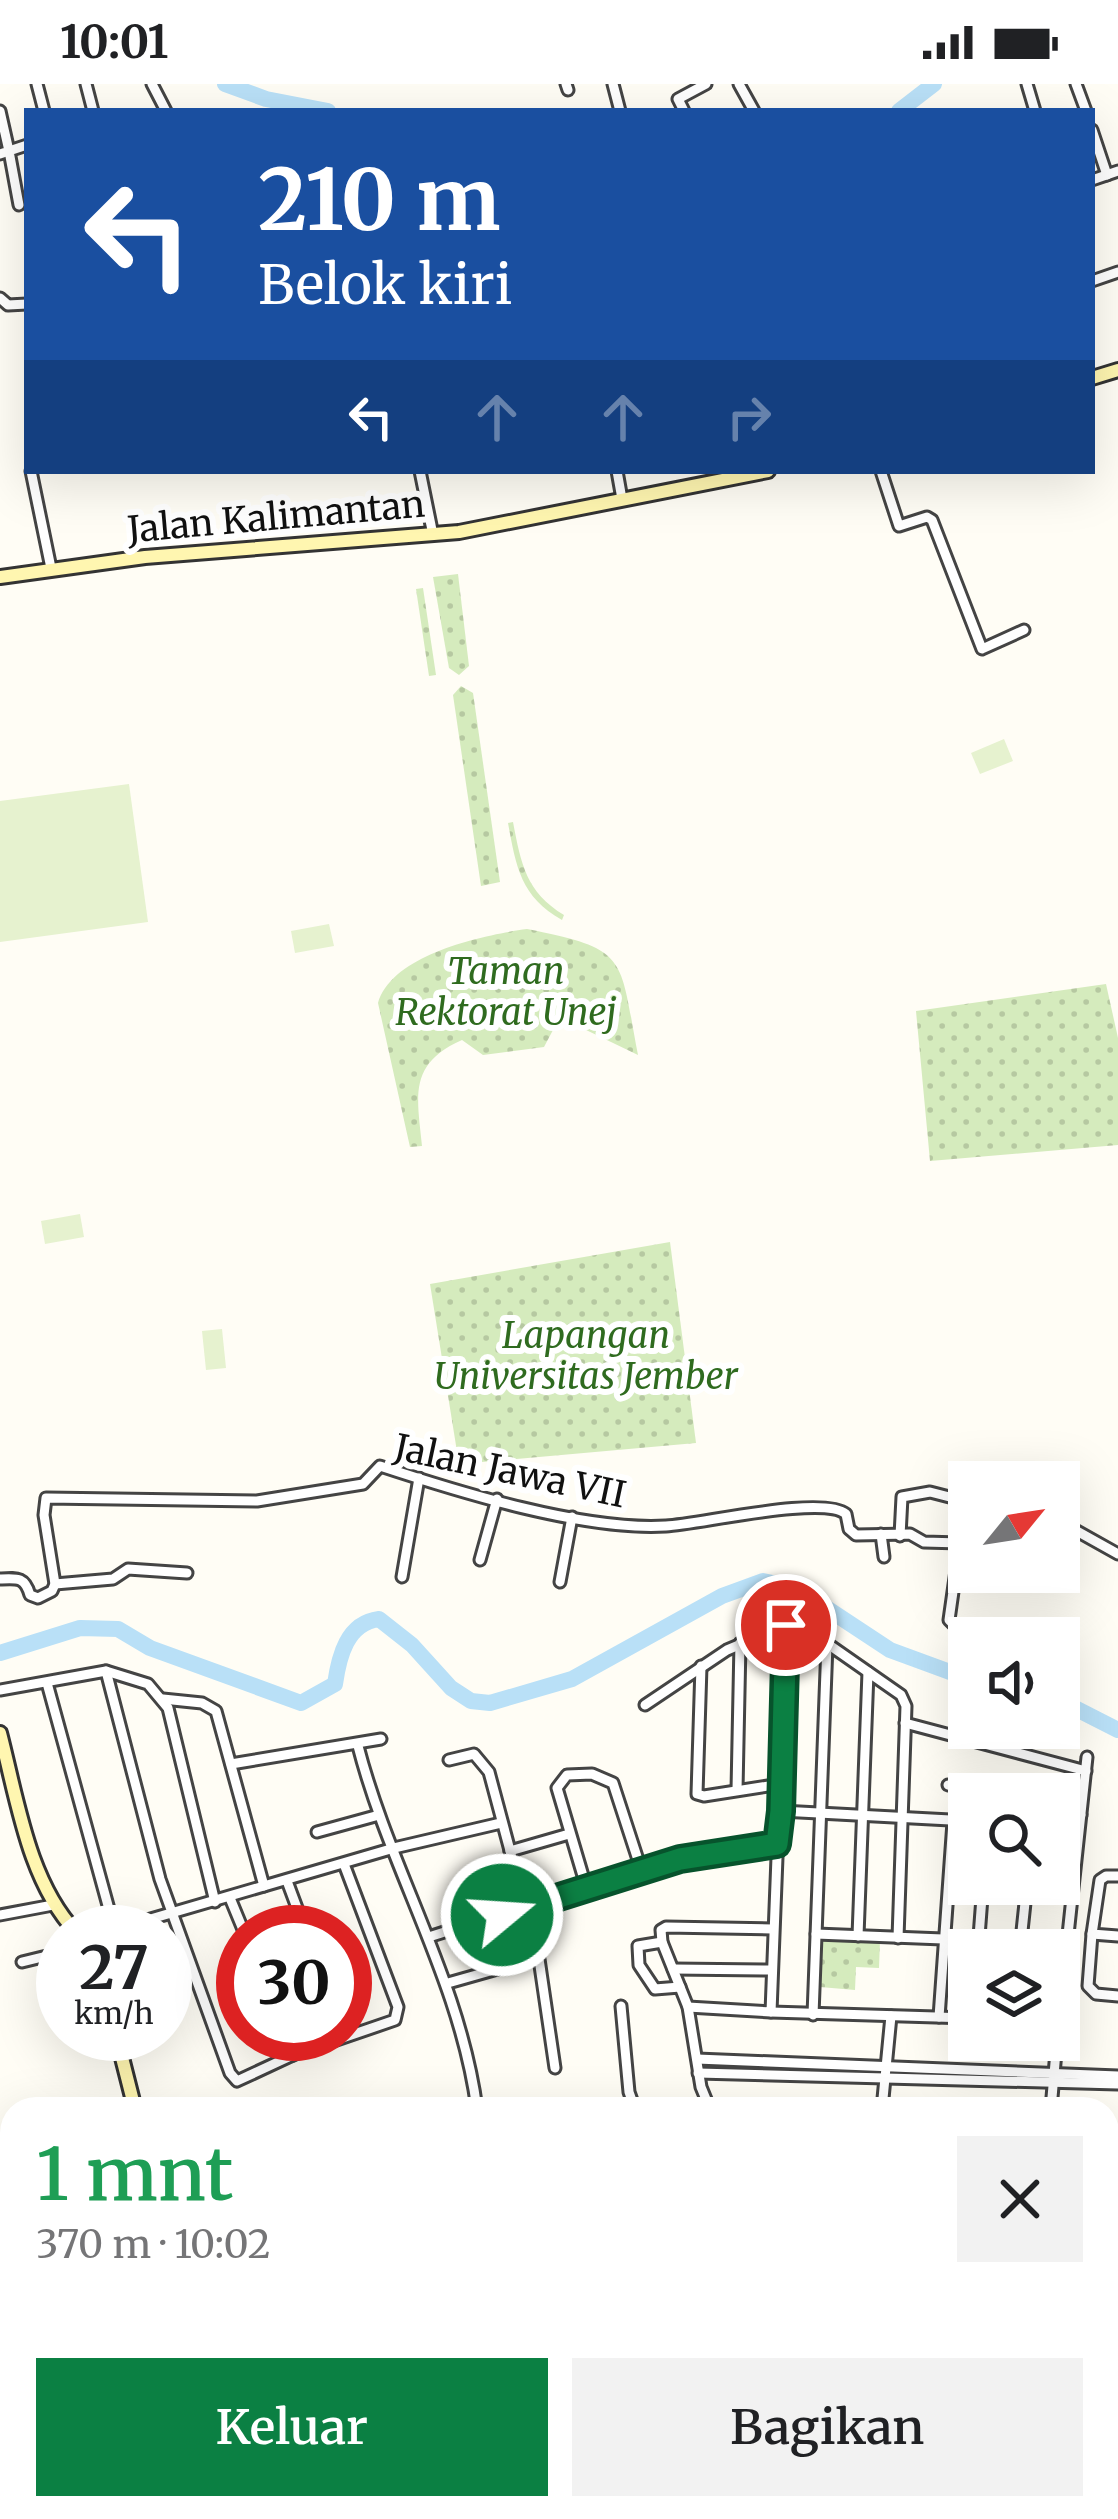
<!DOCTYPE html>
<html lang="id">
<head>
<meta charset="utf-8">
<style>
  body { margin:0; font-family:Merriweather,serif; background:#f2f2f2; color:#202124; height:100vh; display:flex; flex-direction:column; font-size:45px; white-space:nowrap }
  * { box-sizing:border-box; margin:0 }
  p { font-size:39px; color:#757577 }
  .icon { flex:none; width:66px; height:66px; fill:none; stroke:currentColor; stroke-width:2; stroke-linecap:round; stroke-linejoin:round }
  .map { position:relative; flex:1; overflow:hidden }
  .side { position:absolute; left:0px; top:2013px; width:1119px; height:423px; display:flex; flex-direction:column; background:#fff; border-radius:36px 36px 0 0; box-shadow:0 12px 48px #0002 }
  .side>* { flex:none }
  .banner { position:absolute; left:24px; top:24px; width:1071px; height:366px; border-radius:0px; box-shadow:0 12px 48px #0002; background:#1a4fa0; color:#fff; overflow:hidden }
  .needle { width:78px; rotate:60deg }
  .controls { position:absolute; left:948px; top:1377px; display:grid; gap:24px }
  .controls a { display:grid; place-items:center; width:132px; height:132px; border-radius:0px; background:#fff; box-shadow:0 12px 48px #0002; font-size:60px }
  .speed { position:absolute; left:36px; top:1821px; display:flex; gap:24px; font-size:60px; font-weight:700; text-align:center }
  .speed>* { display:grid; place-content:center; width:156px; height:156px; border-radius:50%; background:#fff; box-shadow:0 12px 48px #0002; line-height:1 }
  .speed small { font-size:30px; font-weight:400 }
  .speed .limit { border:18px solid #d22; background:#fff; color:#111 }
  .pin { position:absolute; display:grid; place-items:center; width:102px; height:102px; color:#fff; margin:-51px; border:6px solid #fff; border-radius:50%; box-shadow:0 3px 12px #0007 }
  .me { position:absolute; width:132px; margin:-66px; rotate:72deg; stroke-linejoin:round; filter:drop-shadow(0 0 9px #0008) }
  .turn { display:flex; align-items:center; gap:42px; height:252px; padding:0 36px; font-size:54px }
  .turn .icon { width:156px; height:156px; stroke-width:2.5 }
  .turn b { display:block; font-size:84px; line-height:102px }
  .lanes { display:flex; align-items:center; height:114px; padding:0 36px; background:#0003; justify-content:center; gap:60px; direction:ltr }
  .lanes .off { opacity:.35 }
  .round { display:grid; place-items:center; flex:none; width:126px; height:126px; border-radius:0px; background:#f2f2f2 }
  .summary { display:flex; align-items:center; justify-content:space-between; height:204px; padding:0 36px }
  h1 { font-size:72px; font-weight:600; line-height:90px; color:#1e9e55 }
  .primary-button { display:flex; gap:24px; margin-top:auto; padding:24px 36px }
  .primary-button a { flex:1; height:138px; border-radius:0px; background:#0b8043; color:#fff; font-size:48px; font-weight:600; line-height:138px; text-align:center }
  .primary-button a+a { background:#f2f2f2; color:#202124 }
  .status { display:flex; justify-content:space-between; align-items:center; height:84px; padding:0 60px; background:#fff; direction:ltr }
  .status svg { height:33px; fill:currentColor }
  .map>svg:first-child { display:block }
  .green { fill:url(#green-dots) }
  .pitch { fill:#e6f2cf }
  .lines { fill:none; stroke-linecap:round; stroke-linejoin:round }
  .river { stroke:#b9e0f7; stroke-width:16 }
  .street-casing { stroke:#444; stroke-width:15 }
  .secondary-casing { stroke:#333; stroke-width:18 }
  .street { stroke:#fff; stroke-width:9 }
  .secondary { stroke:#fff6b0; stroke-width:12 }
  .route-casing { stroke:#07532c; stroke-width:30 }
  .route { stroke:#0b8043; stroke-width:21 }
  .labels { text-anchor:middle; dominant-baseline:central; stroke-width:12; stroke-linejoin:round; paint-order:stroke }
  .street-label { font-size:36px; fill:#111; stroke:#fff }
  .park-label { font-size:36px; font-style:italic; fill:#2f6b1f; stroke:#fff }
</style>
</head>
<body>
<div class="status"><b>10:01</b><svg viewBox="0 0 49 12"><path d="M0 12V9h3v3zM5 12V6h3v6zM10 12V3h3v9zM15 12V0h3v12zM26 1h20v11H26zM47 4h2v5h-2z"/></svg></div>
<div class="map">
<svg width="1118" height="2435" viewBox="0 0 1118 2435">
  <defs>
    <pattern id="green-dots" width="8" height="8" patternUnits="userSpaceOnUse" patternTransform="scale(3)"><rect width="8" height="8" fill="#d5ebbd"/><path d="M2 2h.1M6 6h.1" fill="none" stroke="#b6c8a1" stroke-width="1.8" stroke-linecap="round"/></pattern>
  </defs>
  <rect width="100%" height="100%" fill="#fffdf5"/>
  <g class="green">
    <polygon points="458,490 469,582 459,591 449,584 433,493"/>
    <polygon points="423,504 436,591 429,592 416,505"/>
    <polygon points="461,602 473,609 500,798 481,802 453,611"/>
    <path d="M513,738c8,42 13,70 51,93l-2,5c-41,-23 -46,-53 -54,-97z"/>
    <path d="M527,845c104,20 92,29 111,126l-54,-26 -25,-3 -6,4 -9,17 -61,8 -21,-15c-54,24 -45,56 -40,106l-12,1 -32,-144c14,-49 105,-68 149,-74z"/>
    <polygon points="1106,900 1118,954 1118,1061 930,1077 916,927"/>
    <polygon points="670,1158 696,1359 459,1380 430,1200"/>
    <polygon points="822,1854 880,1857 879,1884 856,1883 855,1906 820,1903"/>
  </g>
  <g class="pitch">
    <polygon points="1004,655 1013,677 980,690 971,669"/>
    <polygon points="129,700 148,838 0,858 0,717"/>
    <polygon points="329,840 334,862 295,869 291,847"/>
    <polygon points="80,1130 84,1153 45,1160 41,1137"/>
    <polygon points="222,1245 226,1284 206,1286 202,1247"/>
  </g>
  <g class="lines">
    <g class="river">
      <polyline points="225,0 266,15 328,27"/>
      <polyline points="899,27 934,0"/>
      <path d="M0,1569l80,-25 38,1 32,19 151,55 34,-19c4,-28 12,-61 44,-65l33,26 39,43 20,13 19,2 82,-24 150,-83 41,-15 33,7 94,62 79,29"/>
      <polyline points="1059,1616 1118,1646"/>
    </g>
    <defs>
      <g id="street">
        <polyline points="37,0 44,27"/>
        <polyline points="86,0 93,27"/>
        <polyline points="152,0 166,27"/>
        <polyline points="566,0 568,6"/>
        <polyline points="613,0 620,27"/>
        <polyline points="739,0 754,27"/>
        <polyline points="1027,0 1035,27"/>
        <polyline points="1076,0 1086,27"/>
        <polyline points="0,27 9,67 0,70"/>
        <polyline points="684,27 678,15 706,0"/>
        <polyline points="1092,46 1107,91"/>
        <polyline points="1092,96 1118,87"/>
        <polyline points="19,121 9,67 27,61"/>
        <polyline points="1092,197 1118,188"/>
        <polyline points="0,214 8,221 27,220"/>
        <polyline points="31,387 51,484"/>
        <polyline points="420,387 433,451"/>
        <polyline points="617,387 622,415"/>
        <polyline points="881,387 899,442 927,433 932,436 982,565 1024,546"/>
        <polyline points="963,1437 949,1536 955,1542 1013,1554"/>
        <polyline points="1059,1437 1118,1470"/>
        <polyline points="881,1450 884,1473"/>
        <polyline points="900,1452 902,1413 930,1408 969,1418"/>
        <polyline points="480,1476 497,1415"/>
        <polyline points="402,1493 419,1394"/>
        <path d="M0,1495c18,-1 25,-2 30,16l8,3 14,-7 3,-7 -11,-69 2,-17 211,3 106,-17 17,-18c79,26 204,65 286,60 35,-2 157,-31 180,-12l3,15 7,6 54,-1 14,8 36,1"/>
        <polyline points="560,1498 572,1433"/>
        <polyline points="55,1500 113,1495 128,1485 187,1489"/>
        <polyline points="701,1582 697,1710 704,1712 781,1700"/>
        <polyline points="106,1587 160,1795 230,1989 237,1997 293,1971 395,1936 398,1923 344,1780"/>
        <polyline points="47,1599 115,1847"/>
        <polyline points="0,1606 106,1587 148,1600 168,1624 215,1818"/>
        <polyline points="163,1615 202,1619 216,1627 264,1802"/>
        <polyline points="645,1621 727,1566 786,1541 815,1551 901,1611 906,1622 898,1854"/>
        <polyline points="905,1639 1086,1687"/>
        <path d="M358,1662c32,124 102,234 119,363"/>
        <polyline points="449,1676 474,1670 489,1688 539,1875 555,1984"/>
        <polyline points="231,1680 381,1655"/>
        <polyline points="948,1701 993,1710"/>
        <polyline points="737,1706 740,1559"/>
        <polyline points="1059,1726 1081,1731"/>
        <polyline points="781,1727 969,1737"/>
        <polyline points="317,1748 379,1731"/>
        <polyline points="510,1767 569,1750"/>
        <polyline points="1118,1792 1106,1792 1100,1796 1092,1850 1118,1852"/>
        <polyline points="287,1797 306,1848"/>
        <polyline points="586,1802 557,1704 567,1691 592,1690 613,1699 641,1785"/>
        <polyline points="230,1814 244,1848"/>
        <polyline points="0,1831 53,1821"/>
        <polyline points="106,1848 394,1764 501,1739"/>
        <polyline points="816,1850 943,1855"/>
        <polyline points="1092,1850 1088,1902 1096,1910 1118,1912"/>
        <polyline points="858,1852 868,1588"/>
        <path d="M429,1853c114,-37 227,-81 348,-93"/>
        <polyline points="662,1858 638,1862 639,1881 655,1905 680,1903"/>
        <polyline points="978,1866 983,1800"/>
        <polyline points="1020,1866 1027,1800"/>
        <polyline points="22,1878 63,1868"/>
        <polyline points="673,1885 772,1886"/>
        <polyline points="448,1899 501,1884"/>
        <polyline points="621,1922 629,2008 635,2025"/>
        <polyline points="688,1923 771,1928 786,1541"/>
        <polyline points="771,1928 969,1934"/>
        <polyline points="813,1931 827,1560"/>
        <polyline points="939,1933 953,1738"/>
        <polyline points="1059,1935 1087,1673"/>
        <polyline points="284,1950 293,1971"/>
        <polyline points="697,1975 1118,1992"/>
        <polyline points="698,1989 1118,2000"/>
        <polyline points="710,2025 701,2003 688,1923 662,1858 661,1846 666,1843 772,1845"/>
        <polyline points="882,2025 891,1932"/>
        <polyline points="1051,2025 1057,1956"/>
        <polyline points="1107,2075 1118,2076"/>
        <polyline points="0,2171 12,2168"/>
        <polyline points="0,2260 12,2256"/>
        <polyline points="1107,2266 1118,2265"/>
        <polyline points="0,2307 12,2349"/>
        <polyline points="1107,2367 1118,2366"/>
        <polyline points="107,2424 114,2435"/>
        <polyline points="329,2424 341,2435"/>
        <polyline points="368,2424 374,2435"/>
        <polyline points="652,2424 673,2435"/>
        <polyline points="976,2424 977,2435"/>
        <polyline points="16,2435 27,2424"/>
        <polyline points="420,2435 442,2424"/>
        <polyline points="709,2435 714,2424"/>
        <polyline points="754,2435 761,2424 785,2435"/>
      </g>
      <g id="secondary">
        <polyline points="1092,294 1118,286"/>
        <polyline points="0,493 145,473 459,448 768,387"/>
        <path d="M0,1649c17,65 28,148 76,199"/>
        <polyline points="116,1950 135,2025"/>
        <polyline points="1107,2116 1118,2105"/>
        <polyline points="0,2121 12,2120"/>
        <polyline points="838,2435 845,2424"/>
      </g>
    </defs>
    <use href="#street" class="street-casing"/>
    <use href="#secondary" class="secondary-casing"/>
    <use href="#street" class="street"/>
    <use href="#secondary" class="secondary"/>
  </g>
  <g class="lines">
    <defs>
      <polyline id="route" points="502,1831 680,1775 777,1760 781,1727 786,1541"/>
    </defs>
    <use href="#route" class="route-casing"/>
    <use href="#route" class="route"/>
  </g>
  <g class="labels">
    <g class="street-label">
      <text transform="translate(276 433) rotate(-5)">Jalan Kalimantan</text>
      <text transform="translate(510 1387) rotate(12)">Jalan Jawa VII</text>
    </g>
    <g class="park-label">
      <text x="506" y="887">Taman<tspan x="506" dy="41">Rektorat Unej</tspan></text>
      <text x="586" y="1251">Lapangan<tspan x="586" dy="41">Universitas Jember</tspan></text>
    </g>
  </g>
</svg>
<div class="controls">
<a><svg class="needle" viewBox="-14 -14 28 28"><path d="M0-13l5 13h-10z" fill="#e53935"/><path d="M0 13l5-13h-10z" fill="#757577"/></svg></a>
<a><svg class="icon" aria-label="sound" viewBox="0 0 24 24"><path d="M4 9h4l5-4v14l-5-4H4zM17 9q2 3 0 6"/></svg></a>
<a><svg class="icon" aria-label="search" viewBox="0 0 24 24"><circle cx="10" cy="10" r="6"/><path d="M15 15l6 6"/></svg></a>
<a><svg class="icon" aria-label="layers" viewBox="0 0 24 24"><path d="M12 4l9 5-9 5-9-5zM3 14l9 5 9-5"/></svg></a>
</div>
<div class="speed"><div>27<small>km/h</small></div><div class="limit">30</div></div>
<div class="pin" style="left:786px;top:1541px;background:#d93025"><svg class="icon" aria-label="arrive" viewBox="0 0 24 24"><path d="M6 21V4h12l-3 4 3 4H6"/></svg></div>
<svg class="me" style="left:502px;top:1831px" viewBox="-20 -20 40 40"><circle r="17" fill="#0b8043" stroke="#fff" stroke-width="3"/><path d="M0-11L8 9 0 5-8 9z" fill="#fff"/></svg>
<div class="banner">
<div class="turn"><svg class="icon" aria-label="left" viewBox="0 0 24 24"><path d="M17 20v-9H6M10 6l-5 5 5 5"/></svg><div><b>210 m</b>Belok kiri</div></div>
<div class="lanes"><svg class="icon" aria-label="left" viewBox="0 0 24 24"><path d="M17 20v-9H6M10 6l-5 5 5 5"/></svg><svg class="icon off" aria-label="ahead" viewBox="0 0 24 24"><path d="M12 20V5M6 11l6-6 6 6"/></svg><svg class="icon off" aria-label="ahead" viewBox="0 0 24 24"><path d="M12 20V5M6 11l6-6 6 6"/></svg><svg class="icon off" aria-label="right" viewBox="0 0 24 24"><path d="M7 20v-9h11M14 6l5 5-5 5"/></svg></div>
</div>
<section class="side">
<div class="summary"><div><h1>1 mnt</h1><p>370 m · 10:02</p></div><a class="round"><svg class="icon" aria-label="close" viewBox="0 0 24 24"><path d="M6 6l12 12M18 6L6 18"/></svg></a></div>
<div class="primary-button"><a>Keluar</a><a>Bagikan</a></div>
</section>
</div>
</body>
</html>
